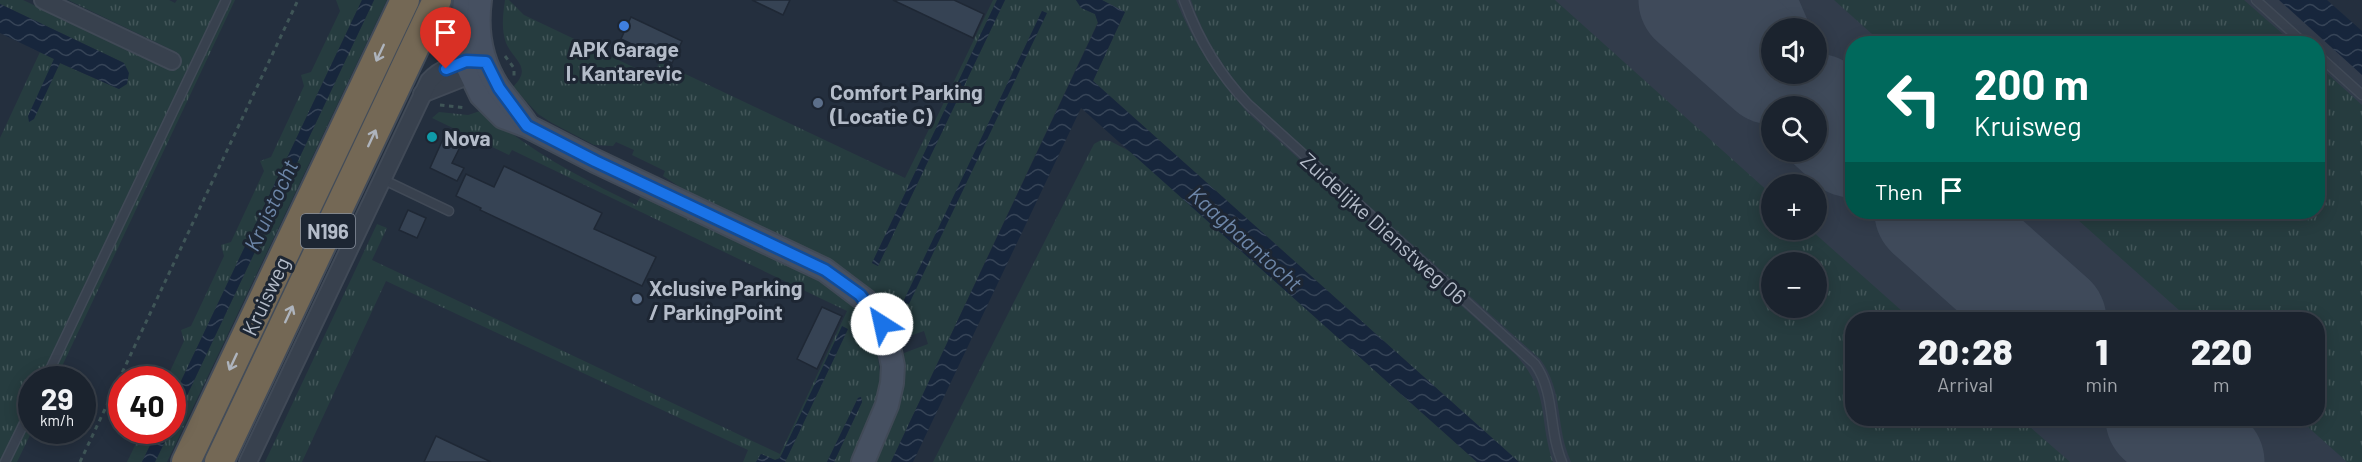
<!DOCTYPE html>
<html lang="en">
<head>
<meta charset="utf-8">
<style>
  body { margin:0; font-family:Barlow,sans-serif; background:#282f3a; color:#f1f3f6; height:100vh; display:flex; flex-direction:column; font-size:22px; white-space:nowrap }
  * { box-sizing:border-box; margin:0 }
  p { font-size:20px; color:#a0a4aa }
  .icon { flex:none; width:33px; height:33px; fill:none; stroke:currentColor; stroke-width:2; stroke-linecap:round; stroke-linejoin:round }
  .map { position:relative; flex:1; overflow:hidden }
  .sheet { position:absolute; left:1845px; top:312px; width:480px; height:114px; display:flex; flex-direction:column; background:#1b232e; border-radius:24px; box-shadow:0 3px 15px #0003,0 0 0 2px #39404a }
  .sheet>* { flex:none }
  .hud { position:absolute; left:1845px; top:36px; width:480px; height:183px; border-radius:24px; box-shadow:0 3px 15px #0003,0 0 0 2px #39404a; background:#00695c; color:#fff; overflow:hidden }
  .buttons { position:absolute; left:1761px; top:18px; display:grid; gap:12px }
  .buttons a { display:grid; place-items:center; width:66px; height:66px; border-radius:50%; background:#1b232e; box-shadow:0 3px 15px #0003,0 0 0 2px #39404a; font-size:30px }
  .speed { position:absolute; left:18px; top:366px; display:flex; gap:12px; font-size:30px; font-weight:700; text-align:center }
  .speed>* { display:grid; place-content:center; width:78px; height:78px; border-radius:50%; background:#1b232e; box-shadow:0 3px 15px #0003,0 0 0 2px #39404a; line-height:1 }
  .speed small { font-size:15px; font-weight:400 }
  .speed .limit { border:9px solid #d22; background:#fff; color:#111 }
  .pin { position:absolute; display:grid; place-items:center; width:51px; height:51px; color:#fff; margin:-62px -26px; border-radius:50% 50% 50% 0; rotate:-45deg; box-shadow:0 0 6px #0007 }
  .pin .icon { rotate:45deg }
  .me { position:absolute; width:66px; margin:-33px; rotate:325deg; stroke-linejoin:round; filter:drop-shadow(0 0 4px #0008) }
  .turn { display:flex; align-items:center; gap:21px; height:126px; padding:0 30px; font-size:27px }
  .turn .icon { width:78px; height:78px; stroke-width:2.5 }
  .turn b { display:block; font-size:42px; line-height:51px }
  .then { display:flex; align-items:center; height:57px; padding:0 30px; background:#0003; gap:12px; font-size:22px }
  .eta { display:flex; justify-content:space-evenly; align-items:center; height:102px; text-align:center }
  .eta b { font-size:36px; font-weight:800; line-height:42px }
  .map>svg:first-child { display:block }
  .airport { fill:#323c4b; fill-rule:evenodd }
  .grass { fill:url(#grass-tufts); fill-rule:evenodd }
  .water { fill:url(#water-waves) }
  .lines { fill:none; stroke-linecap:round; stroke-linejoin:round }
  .taxiway { stroke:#3f4a5a; stroke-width:44 }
  .runway { stroke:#3f4a5a; stroke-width:111 }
  .building { fill:#364354; stroke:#1f2835; stroke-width:1.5 }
  .lane-casing { stroke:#414a57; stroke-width:11 }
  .street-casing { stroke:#414a57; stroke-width:20 }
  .secondary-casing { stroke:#414a57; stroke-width:26 }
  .highway-casing { stroke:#434c59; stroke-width:32 }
  .path { stroke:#3f5557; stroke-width:3; stroke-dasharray:4.5 4.5; stroke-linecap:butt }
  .lane { stroke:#38414e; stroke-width:8 }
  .street { stroke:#38414e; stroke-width:16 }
  .secondary { stroke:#465061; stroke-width:22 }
  .highway { stroke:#746855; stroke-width:28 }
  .oneway { stroke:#aeb4bd }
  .route-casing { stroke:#114b97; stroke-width:15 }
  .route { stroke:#1a73e8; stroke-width:10 }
  .shop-dot { fill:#3f7fe0; stroke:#1d2633; stroke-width:2 }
  .service-dot { fill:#5c6f8a; stroke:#1d2633; stroke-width:2 }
  .culture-dot { fill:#0f9aa8; stroke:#1d2633; stroke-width:2 }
  .labels { text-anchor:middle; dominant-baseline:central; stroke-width:6; stroke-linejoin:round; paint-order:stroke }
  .shield { fill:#1d2633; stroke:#878f9c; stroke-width:1.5 }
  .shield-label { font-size:20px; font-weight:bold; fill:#b4bcc9 }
  .poi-label { font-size:21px; font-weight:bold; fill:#b4bcc9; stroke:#1d2633; text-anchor:start }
  .street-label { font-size:21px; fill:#b4bcc9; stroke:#1d2633 }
  .water-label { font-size:22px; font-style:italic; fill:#6d86a8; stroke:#1d2633 }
</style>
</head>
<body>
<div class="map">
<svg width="2362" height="462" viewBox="0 0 2362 462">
  <defs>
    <pattern id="grass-tufts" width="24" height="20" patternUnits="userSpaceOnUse" patternTransform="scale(1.5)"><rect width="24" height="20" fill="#263c3f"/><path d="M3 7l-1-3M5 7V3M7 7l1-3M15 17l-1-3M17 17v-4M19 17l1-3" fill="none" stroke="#435659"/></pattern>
    <pattern id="water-waves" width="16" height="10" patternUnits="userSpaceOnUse" patternTransform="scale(1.5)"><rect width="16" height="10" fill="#17263c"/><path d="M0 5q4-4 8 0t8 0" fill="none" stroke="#364457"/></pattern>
  </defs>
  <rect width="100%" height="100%" fill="#242f3e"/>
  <path class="airport" d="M1102,0h1180l80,70v392h-843l-394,-450zM1772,28h44v46h-44zM1852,44h466v168h-466zM1772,106h44v46h-44zM1772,184h44v46h-44zM1772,262h44v46h-44zM1852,320h466v98h-466z"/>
  <g class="grass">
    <polygon points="0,0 23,0 169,68 176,52 68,0 169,0 175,3 177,0 235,0 56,379 32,380 32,431 17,462 0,462 0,138 40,52 54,59 30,122 60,63 119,89 124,63 0,4"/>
    <polygon points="336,0 362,0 173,398 172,380 166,380 184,341 181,330 191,326 224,256 221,245 231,242 264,171 260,161 271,157 304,86 301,75 311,72 340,11"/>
    <polygon points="374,0 387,0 167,462 155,462 170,431 172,430 173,425"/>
    <path d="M505,0h4l15,15 128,61 8,-14 245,116 27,-55h2l59,-123h4l-125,263 6,3 127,-266h71l6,8 13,6 3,8 -207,440h-18c17,-36 34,-69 31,-109l24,-9 -4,-13 -23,8c-11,-31 -29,-52 -56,-69l-139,-66 -43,-28 2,-5 -33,-16 2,-5 -18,-8 -3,4 -19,-1 -42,-22 -14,-9 -25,-27c20,-20 1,-26 -7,-44 -5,-14 -3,-29 -1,-43zM1042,11l4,2 -142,289z"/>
    <path d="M1102,0h74c17,43 42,79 72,113l268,242c35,39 22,64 37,107h-34l-426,-381 32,-69z"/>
    <path d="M1191,0h364l216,194 1,36h39l100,89 -59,1v98l169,1 49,43h-499c-17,-37 -6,-69 -31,-103l-289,-259c-26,-29 -48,-63 -60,-100zM1772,262h44v46h-44z"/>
    <polygon points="1834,0 2244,0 2293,43 1882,43"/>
    <polygon points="2318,65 2362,105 2362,462 2347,462 2299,419 2318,418 2318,320 2189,319 2069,212 2318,212"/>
    <path d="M483,110c45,41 98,68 153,95l5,-9 19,5 155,76 28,19 14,13 10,15 9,19 4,30 -2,24 -6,21 -19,44h-19l28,-60 -1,-5 -3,1 -31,64h-42l63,-133 -69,130 -4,1 -14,-6 -5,8h-13l5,-12 -362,-169 -84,181h-37l112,-238 10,4 -15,32 408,194 67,-143 -335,-161 -3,5 -77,-37 7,-6 29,3z"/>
    <polygon points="1101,140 1110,141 1131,152 1477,462 933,462 1094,144"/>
    <polygon points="142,431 157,431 142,462 127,462"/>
  </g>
  <g class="water">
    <polygon points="362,0 374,0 173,425 173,398"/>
    <polygon points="997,0 1005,0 878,266 872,263"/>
    <polygon points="1076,0 1102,0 1125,12 1093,81 1519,462 1477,462 1081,108 913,462 891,462 1098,23 1095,14 1081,8"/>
    <polygon points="2279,0 2327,0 2362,31 2362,75"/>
    <polygon points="0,4 124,63 129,73 127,84 119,89 60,63 34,119 29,122 28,116 54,59 0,33"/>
    <polygon points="1042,11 1047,13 909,304 903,302"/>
    <polygon points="842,326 848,329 785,462 756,462 761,454 775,460 780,458"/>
    <polygon points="861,397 862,402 834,462 827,462 858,398"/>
    <polygon points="157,431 170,431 155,462 142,462"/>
  </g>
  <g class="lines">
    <g class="taxiway">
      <polyline points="1775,0 1787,28"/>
      <polyline points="1807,74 1823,109 1844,134"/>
    </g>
    <g class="runway">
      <polyline points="1694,0 1772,69"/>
      <polyline points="1816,109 1852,142"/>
      <polyline points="1930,212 2051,320"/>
      <polyline points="2161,418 2209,462"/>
    </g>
  </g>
  <g class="building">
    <polygon points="752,0 790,0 783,15"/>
    <polygon points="893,0 954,0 984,14 973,38"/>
    <polygon points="631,17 682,41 672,63 621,39"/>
    <polygon points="443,139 460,147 452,163 464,168 457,181 430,168"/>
    <polygon points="504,166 602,213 594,229 656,257 642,286 480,210 481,208 456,196 466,174 494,187"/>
    <polygon points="408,210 426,218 417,238 399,230"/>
    <polygon points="822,307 842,316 817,369 797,359"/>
    <polygon points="436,436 491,462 424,462"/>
  </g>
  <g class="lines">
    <defs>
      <g id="lane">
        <path d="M1184,0c14,38 36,75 64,104l287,260c21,30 13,66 27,98"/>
        <polyline points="2256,0 2305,44"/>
        <polyline points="2318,55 2362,95"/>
        <polyline points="382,179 449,211"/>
        <polyline points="45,380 226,0"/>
        <polyline points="5,462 32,407"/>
      </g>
      <g id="street">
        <polyline points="43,0 172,61"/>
        <polyline points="422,94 470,75 478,68"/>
        <path d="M248,462l181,-381c11,-13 32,-20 49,-19"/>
      </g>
      <g id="secondary">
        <polyline points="465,0 462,32 468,68 481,95 503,117 527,126 595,161 825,270 866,301 886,332 893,366 892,383 887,405 863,462"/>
        <path d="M480,0c-4,30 1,61 18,87 9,13 20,24 29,38"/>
      </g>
      <g id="highway">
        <polyline points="186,462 405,0"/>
        <polyline points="219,462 437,0"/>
      </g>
    </defs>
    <use href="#lane" class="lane-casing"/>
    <use href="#street" class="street-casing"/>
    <use href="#secondary" class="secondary-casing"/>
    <use href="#highway" class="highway-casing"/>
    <g class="path">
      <polyline points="505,56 514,68 514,76"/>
      <polyline points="440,105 466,108"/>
      <polyline points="80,462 298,0"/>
    </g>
    <use href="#lane" class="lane"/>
    <use href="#street" class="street"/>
    <use href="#secondary" class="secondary"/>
    <use href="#highway" class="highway"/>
  </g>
  <defs><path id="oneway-shaft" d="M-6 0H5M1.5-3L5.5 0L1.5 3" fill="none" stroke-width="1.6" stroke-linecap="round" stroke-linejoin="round" transform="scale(1.5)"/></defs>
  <g class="oneway">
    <use href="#oneway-shaft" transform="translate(380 53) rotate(115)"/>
    <use href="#oneway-shaft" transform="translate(372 138) rotate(-65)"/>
    <use href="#oneway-shaft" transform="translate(289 314) rotate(-65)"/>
    <use href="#oneway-shaft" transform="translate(233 362) rotate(115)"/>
  </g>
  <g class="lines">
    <defs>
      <polyline id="route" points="446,69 466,61 486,62 499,88 527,126 595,161 825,270 860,295 882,324"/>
    </defs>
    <use href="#route" class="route-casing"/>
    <use href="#route" class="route"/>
  </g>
  <circle class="shop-dot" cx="624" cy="26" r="6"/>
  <g class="service-dot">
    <circle cx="818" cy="103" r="6"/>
    <circle cx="637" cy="299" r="6"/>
  </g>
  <circle class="culture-dot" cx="432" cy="137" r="6"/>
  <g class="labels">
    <rect class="shield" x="301" y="214" width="54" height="34" rx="4.5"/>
    <g class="shield-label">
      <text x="328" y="231">N196</text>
    </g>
    <g class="poi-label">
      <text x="624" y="48" text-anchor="middle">APK Garage<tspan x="624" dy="24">I. Kantarevic</tspan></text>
      <text x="830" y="91">Comfort Parking<tspan x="830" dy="24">(Locatie C)</tspan></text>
      <text x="444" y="137">Nova</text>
      <text x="649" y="287">Xclusive Parking<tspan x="649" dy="24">/ ParkingPoint</tspan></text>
    </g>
    <g class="street-label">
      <text transform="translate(1384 228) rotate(42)">Zuidelijke Dienstweg 06</text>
      <text transform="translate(265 296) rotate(-65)">Kruisweg</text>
    </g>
    <g class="water-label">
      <text transform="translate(270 205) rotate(-65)">Kruistocht</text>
      <text transform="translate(1246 238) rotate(42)">Kaagbaantocht</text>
    </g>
  </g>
</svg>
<div class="buttons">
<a><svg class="icon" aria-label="sound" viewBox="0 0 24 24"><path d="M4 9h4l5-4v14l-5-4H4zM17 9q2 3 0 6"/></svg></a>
<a><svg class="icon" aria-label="search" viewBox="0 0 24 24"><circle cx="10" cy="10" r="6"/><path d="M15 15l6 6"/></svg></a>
<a>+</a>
<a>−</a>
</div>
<div class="speed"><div>29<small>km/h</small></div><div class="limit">40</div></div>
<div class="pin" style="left:446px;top:69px;background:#d93025"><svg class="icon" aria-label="arrive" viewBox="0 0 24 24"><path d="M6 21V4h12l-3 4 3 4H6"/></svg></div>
<svg class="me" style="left:882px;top:324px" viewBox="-20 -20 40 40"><circle r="19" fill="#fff"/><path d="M0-13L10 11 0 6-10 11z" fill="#1a73e8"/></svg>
<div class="hud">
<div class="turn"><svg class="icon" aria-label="left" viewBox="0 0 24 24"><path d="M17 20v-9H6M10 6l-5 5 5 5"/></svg><div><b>200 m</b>Kruisweg</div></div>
<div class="then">Then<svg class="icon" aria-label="arrive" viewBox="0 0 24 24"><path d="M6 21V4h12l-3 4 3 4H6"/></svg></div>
</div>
<section class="sheet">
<div class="eta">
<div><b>20:28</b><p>Arrival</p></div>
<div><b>1</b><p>min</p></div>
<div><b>220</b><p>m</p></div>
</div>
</section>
</div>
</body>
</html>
